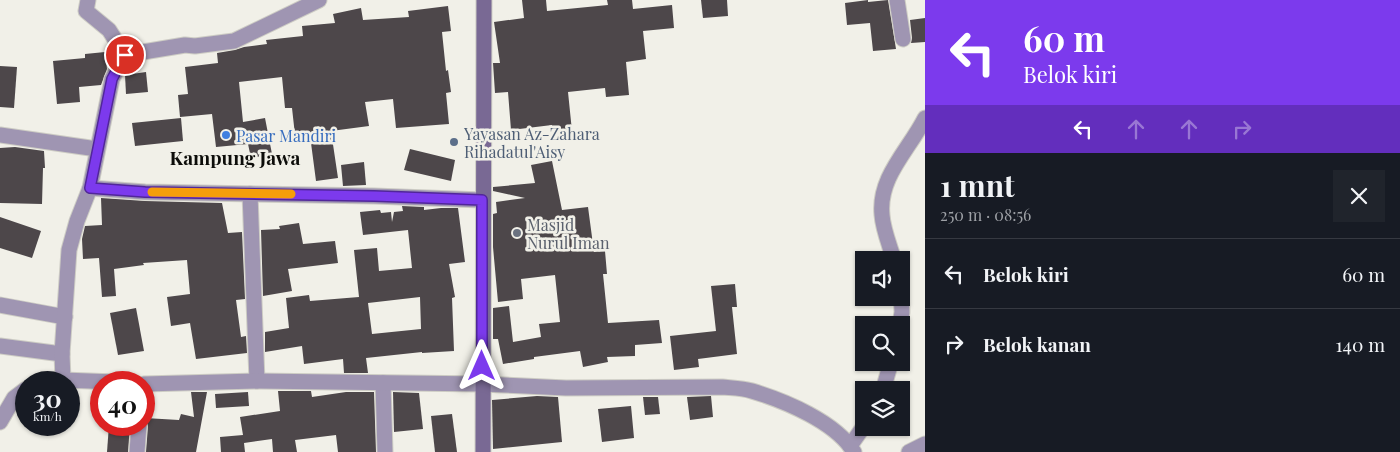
<!DOCTYPE html>
<html lang="id">
<head>
<meta charset="utf-8">
<style>
  body { margin:0; font-family:"Playfair Display",serif; background:#20242c; color:#f1f3f6; height:100vh; display:flex; flex-direction:column; font-size:19px; white-space:nowrap }
  * { box-sizing:border-box; margin:0 }
  p { font-size:16px; color:#9ea1a6 }
  .icon { flex:none; width:28px; height:28px; fill:none; stroke:currentColor; stroke-width:2; stroke-linecap:round; stroke-linejoin:round }
  .map { position:relative; flex:1; overflow:hidden }
  .drawer { display:flex; flex-direction:column; background:#171b24; width:475px }
  .drawer>* { flex:none }
  .banner { background:#7c3aed; color:#fff; overflow:hidden }
  .buttons { position:absolute; left:855px; top:251px; display:grid; gap:10px }
  .buttons a { display:grid; place-items:center; width:55px; height:55px; border-radius:0px; background:#171b24; box-shadow:0 1px 4px #0004; font-size:25px }
  .speed { position:absolute; left:15px; top:371px; display:flex; gap:10px; font-size:25px; font-weight:700; text-align:center }
  .speed>* { display:grid; place-content:center; width:65px; height:65px; border-radius:50%; background:#171b24; box-shadow:0 1px 4px #0004; line-height:1 }
  .speed small { font-size:12px; font-weight:400 }
  .speed .limit { border:8px solid #d22; background:#fff; color:#111 }
  .pin { position:absolute; display:grid; place-items:center; width:42px; height:42px; color:#fff; margin:-21px; border:2px solid #fff; border-radius:50%; box-shadow:0 1px 5px #0007 }
  .me { position:absolute; width:55px; margin:-28px; rotate:0deg; stroke-linejoin:round; filter:drop-shadow(0 0 4px #0008) }
  .turn { display:flex; align-items:center; gap:18px; height:105px; padding:0 15px; font-size:22px }
  .turn .icon { width:65px; height:65px; stroke-width:2.5 }
  .turn b { display:block; font-size:35px; line-height:42px }
  .lanes { display:flex; align-items:center; height:48px; padding:0 15px; background:#0003; justify-content:center; gap:25px; direction:ltr }
  .lanes .off { opacity:.35 }
  .round { display:grid; place-items:center; flex:none; width:52px; height:52px; border-radius:0px; background:#20242c }
  .head { display:flex; align-items:center; justify-content:space-between; height:85px; padding:0 15px }
  h1 { font-size:30px; font-weight:700; line-height:38px }
  ul { padding:0; list-style:none }
  li { display:flex; align-items:center; gap:15px; height:70px; padding:0 15px; border-top:1px solid #363941 }
  li div { flex:1 }
  li b { display:block; font-size:19px }
  li em { font-style:normal }
  main { display:flex; flex:1; min-height:0 }
  .map>svg:first-child { display:block }
  .building { fill:#4d474a; fill-rule:evenodd }
  .lines { fill:none; stroke-linecap:round; stroke-linejoin:round }
  .street-casing { stroke:#cdccc4; stroke-width:17 }
  .secondary-casing { stroke:#cdccc4; stroke-width:17 }
  .street { stroke:#9f95b2; stroke-width:15 }
  .secondary { stroke:#796994; stroke-width:15 }
  .route-casing { stroke:#51269a; stroke-width:12 }
  .route { stroke:#7c3aed; stroke-width:9 }
  .slow { stroke:#f59e0b; stroke-width:9 }
  .shop-dot { fill:#3f7fe0; stroke:#f1f0e8; stroke-width:2 }
  .service-dot { fill:#5c6f8a; stroke:#f1f0e8; stroke-width:2 }
  .worship-dot { fill:#6b7280; stroke:#f1f0e8; stroke-width:2 }
  .labels { text-anchor:middle; dominant-baseline:central; stroke-width:5; stroke-linejoin:round; paint-order:stroke }
  .service-label { font-size:16px; fill:#4e5e75; stroke:#f1f0e8; text-anchor:start }
  .shop-label { font-size:16px; fill:#366cbe; stroke:#f1f0e8; text-anchor:start }
  .worship-label { font-size:16px; fill:#5b616d; stroke:#f1f0e8; text-anchor:start }
  .quarter-label { font-size:19px; font-weight:bold; fill:#0d0d0a; stroke:#f1f0e8 }
</style>
</head>
<body>
<main>
<div class="map">
<svg width="925" height="452" viewBox="0 0 925 452">
  <rect width="100%" height="100%" fill="#f1f0e8"/>
  <g class="building">
    <polygon points="522,0 546,0 547,11 608,5 607,0 632,0 633,9 672,5 674,28 643,31 646,59 626,62 629,95 606,97 605,88 568,92 573,141 553,142 552,125 511,130 508,92 495,93 493,63 500,63 494,22 524,18"/>
    <polygon points="701,0 727,0 728,16 703,18"/>
    <polygon points="868,0 868,2 888,0 896,49 873,51 870,23 847,25 845,3"/>
    <polygon points="448,6 451,31 442,32 446,71 448,70 451,92 446,93 449,124 396,128 393,99 365,102 369,126 331,131 338,178 316,181 311,143 296,144 292,108 285,108 282,77 239,82 243,122 265,118 272,154 251,158 248,144 216,147 212,114 180,117 178,95 188,94 185,67 218,63 217,53 235,50 244,47 267,44 266,40 303,36 302,26 335,23 333,14 361,8 363,20 409,17 408,11"/>
    <polygon points="925,18 925,42 911,43 912,38 910,20"/>
    <polygon points="105,52 107,69 101,85 79,87 80,102 57,104 53,61 85,58 85,54"/>
    <polygon points="0,66 17,67 14,108 0,107"/>
    <polygon points="146,72 148,92 126,94 125,75"/>
    <polygon points="181,118 183,141 135,146 132,123"/>
    <polygon points="15,147 44,151 45,168 43,168 42,204 0,203 0,148"/>
    <polygon points="410,149 455,160 451,181 404,170"/>
    <polygon points="552,161 562,210 588,207 594,252 605,251 607,274 603,274 608,323 659,320 662,343 635,345 635,356 607,357 608,362 583,367 580,351 534,357 534,359 503,364 498,339 493,339 493,308 509,306 513,342 541,337 539,324 560,322 555,275 521,279 523,299 498,302 493,247 493,214 497,213 496,202 525,198 493,191 493,187 535,183 531,165"/>
    <polygon points="364,162 366,185 343,186 341,165"/>
    <polygon points="101,198 145,201 222,203 228,233 242,232 245,299 236,300 241,337 246,336 247,353 196,359 190,323 171,326 167,297 190,294 187,260 143,263 144,265 114,269 116,296 102,297 99,258 83,259 82,239 85,226 102,225"/>
    <path d="M402,206l22,1v3l17,-2h17l7,54 -16,2 6,33 -3,1 2,53 -32,2v-1l-56,6 2,15h-24l-1,-14 -39,5 -2,-18 -37,6v-20l24,-4 -3,-30 23,-3 1,6 49,-4 -5,-47 23,-2 2,23 33,-3 -4,-38 -45,5 -3,-23 20,-2 1,3 10,-1 1,10 2,-10 9,-1zM420,297l1,32 -49,5 -4,-31z"/>
    <polygon points="0,217 41,231 32,258 0,248"/>
    <polygon points="299,223 303,244 335,241 338,263 288,269 292,291 263,296 261,230 280,229 279,226"/>
    <polygon points="735,284 737,307 732,307 737,354 698,359 699,367 674,370 670,336 716,331 711,286"/>
    <polygon points="136,308 144,351 118,355 110,313"/>
    <polygon points="278,391 311,391 312,397 346,392 374,392 376,452 338,452 336,435 295,440 297,452 273,452 272,439 244,443 245,452 221,452 220,437 243,435 240,417 280,411"/>
    <polygon points="191,392 207,392 196,452 146,452 148,426 145,418 179,420 181,414 194,417"/>
    <polygon points="248,392 249,406 216,408 215,394"/>
    <polygon points="393,392 419,393 423,429 394,432"/>
    <polygon points="537,396 558,397 562,442 493,449 492,400"/>
    <polygon points="711,396 713,417 690,420 687,397"/>
    <polygon points="643,397 658,397 660,414 645,415"/>
    <polygon points="631,406 634,438 602,442 598,409"/>
    <polygon points="452,414 457,452 435,452 431,416"/>
    <polygon points="109,425 130,425 128,452 107,452"/>
  </g>
  <g class="lines">
    <defs>
      <g id="street">
        <polyline points="88,0 86,11 109,30 125,55"/>
        <polyline points="897,0 903,39"/>
        <polyline points="0,135 97,149"/>
        <polyline points="90,188 145,192 374,196 482,200"/>
        <polyline points="250,194 257,381"/>
        <path d="M894,260c-4,-14 -11,-30 -12,-45 -4,-38 27,-65 43,-97"/>
        <polyline points="0,305 65,317"/>
        <polyline points="900,325 902,312 901,292"/>
        <polyline points="0,346 62,354"/>
        <polyline points="63,380 62,354 69,250 77,221 90,188 112,79 125,55 185,45 195,46 234,41 319,0"/>
        <polyline points="38,382 63,380 115,382"/>
        <polyline points="383,383 385,452"/>
        <path d="M144,384l113,-3 225,3 84,4 156,-1c10,1 20,1 30,4 33,10 84,31 102,61"/>
        <polyline points="883,390 891,362"/>
        <polyline points="0,422 14,398 26,389"/>
        <polyline points="850,446 864,426"/>
        <polyline points="137,452 139,425"/>
        <polyline points="909,452 925,444"/>
      </g>
      <polyline id="secondary" points="483,452 484,0"/>
    </defs>
    <use href="#street" class="street-casing"/>
    <use href="#secondary" class="secondary-casing"/>
    <use href="#street" class="street"/>
    <use href="#secondary" class="secondary"/>
  </g>
  <g class="lines">
    <defs>
      <polyline id="route" points="125,55 112,79 90,188 145,192 374,196 482,200 482,366"/>
    </defs>
    <use href="#route" class="route-casing"/>
    <use href="#route" class="route"/>
    <polyline class="slow" points="152,192 291,194"/>
  </g>
  <circle class="shop-dot" cx="226" cy="135" r="5"/>
  <circle class="service-dot" cx="454" cy="142" r="5"/>
  <circle class="worship-dot" cx="517" cy="233" r="5"/>
  <g class="labels">
    <g class="service-label">
      <text x="464" y="133">Yayasan Az-Zahara<tspan x="464" dy="18">Rihadatul'Aisy</tspan></text>
    </g>
    <g class="shop-label">
      <text x="236" y="135">Pasar Mandiri</text>
    </g>
    <g class="worship-label">
      <text x="527" y="224">Masjid<tspan x="527" dy="18">Nurul Iman</tspan></text>
    </g>
    <g class="quarter-label">
      <text x="235" y="157">Kampung Jawa</text>
    </g>
  </g>
</svg>
<div class="buttons">
<a><svg class="icon" aria-label="sound" viewBox="0 0 24 24"><path d="M4 9h4l5-4v14l-5-4H4zM17 9q2 3 0 6"/></svg></a>
<a><svg class="icon" aria-label="search" viewBox="0 0 24 24"><circle cx="10" cy="10" r="6"/><path d="M15 15l6 6"/></svg></a>
<a><svg class="icon" aria-label="layers" viewBox="0 0 24 24"><path d="M12 4l9 5-9 5-9-5zM3 14l9 5 9-5"/></svg></a>
</div>
<div class="speed"><div>30<small>km/h</small></div><div class="limit">40</div></div>
<div class="pin" style="left:125px;top:55px;background:#d93025"><svg class="icon" aria-label="arrive" viewBox="0 0 24 24"><path d="M6 21V4h12l-3 4 3 4H6"/></svg></div>
<svg class="me" style="left:482px;top:366px" viewBox="-20 -20 40 40"><path d="M0-17L14 15 0 8-14 15z" fill="#7c3aed" stroke="#fff" stroke-width="4"/></svg>
</div>
<section class="drawer">
<div class="banner">
<div class="turn"><svg class="icon" aria-label="left" viewBox="0 0 24 24"><path d="M17 20v-9H6M10 6l-5 5 5 5"/></svg><div><b>60 m</b>Belok kiri</div></div>
<div class="lanes"><svg class="icon" aria-label="left" viewBox="0 0 24 24"><path d="M17 20v-9H6M10 6l-5 5 5 5"/></svg><svg class="icon off" aria-label="ahead" viewBox="0 0 24 24"><path d="M12 20V5M6 11l6-6 6 6"/></svg><svg class="icon off" aria-label="ahead" viewBox="0 0 24 24"><path d="M12 20V5M6 11l6-6 6 6"/></svg><svg class="icon off" aria-label="right" viewBox="0 0 24 24"><path d="M7 20v-9h11M14 6l5 5-5 5"/></svg></div>
</div>
<div class="head"><div><h1>1 mnt</h1><p>250 m · 08:56</p></div><a class="round"><svg class="icon" aria-label="close" viewBox="0 0 24 24"><path d="M6 6l12 12M18 6L6 18"/></svg></a></div>
<ul>
<li><svg class="icon" aria-label="left" viewBox="0 0 24 24"><path d="M17 20v-9H6M10 6l-5 5 5 5"/></svg><div><b>Belok kiri</b></div><em>60 m</em></li>
<li><svg class="icon" aria-label="right" viewBox="0 0 24 24"><path d="M7 20v-9h11M14 6l5 5-5 5"/></svg><div><b>Belok kanan</b></div><em>140 m</em></li>
</ul>
</section>
</main>
</body>
</html>
